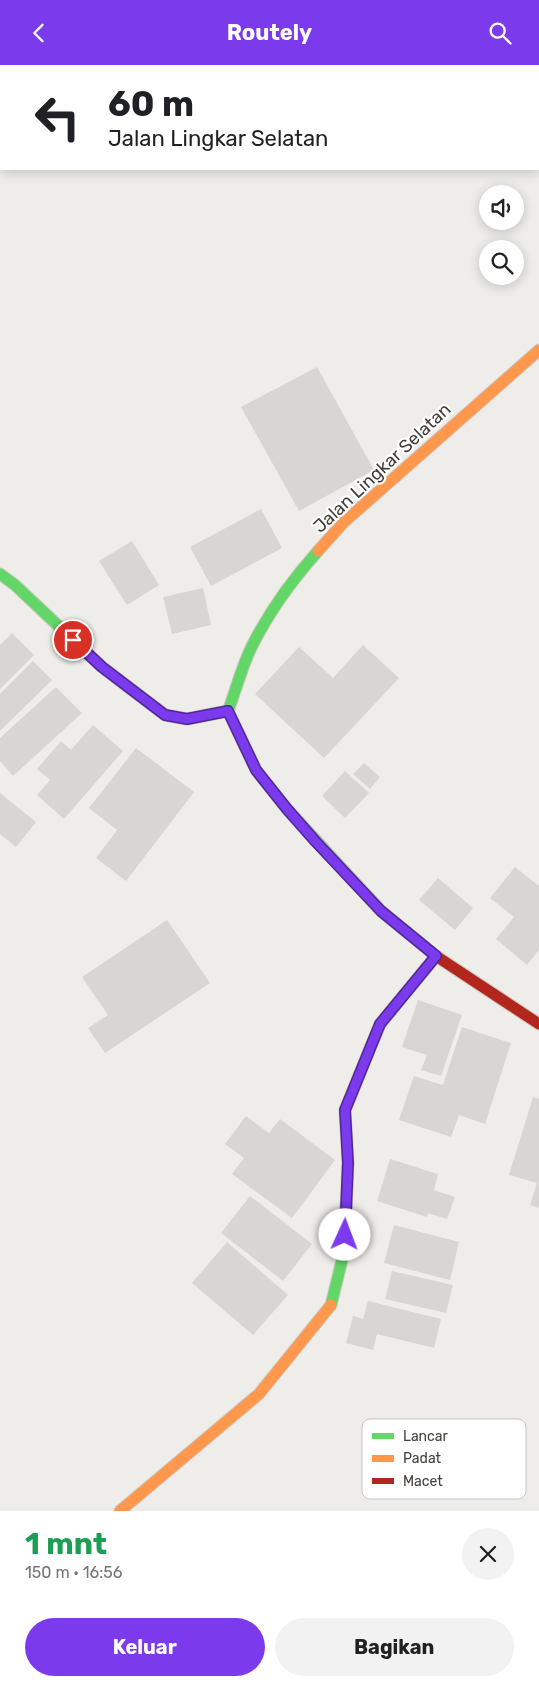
<!DOCTYPE html>
<html lang="id">
<head>
<meta charset="utf-8">
<style>
  body { margin:0; font-family:Rubik,sans-serif; background:#f2f2f2; color:#202124; height:100vh; display:flex; flex-direction:column; font-size:19px; white-space:nowrap }
  * { box-sizing:border-box; margin:0 }
  p { font-size:16px; color:#757577 }
  .icon { flex:none; width:28px; height:28px; fill:none; stroke:currentColor; stroke-width:2; stroke-linecap:round; stroke-linejoin:round }
  .map { position:relative; height:1446px; overflow:hidden }
  .panel { display:flex; flex-direction:column; background:#fff; flex:1 }
  .panel>* { flex:none }
  .hud { position:absolute; left:0px; top:0px; width:540px; height:105px; box-shadow:0 2px 12px #0003; background:#fff; color:#202124; overflow:hidden }
  .tools { position:absolute; left:479px; top:120px; display:grid; gap:10px }
  .tools a { display:grid; place-items:center; width:45px; height:45px; border-radius:50%; background:#fff; box-shadow:0 2px 12px #0003; font-size:25px }
  .pin { position:absolute; display:grid; place-items:center; width:42px; height:42px; color:#fff; margin:-21px; border:2px solid #fff; border-radius:50%; box-shadow:0 1px 5px #0007 }
  .me { position:absolute; width:55px; margin:-28px; rotate:2deg; stroke-linejoin:round; filter:drop-shadow(0 0 4px #0008) }
  .turn { display:flex; align-items:center; gap:18px; height:105px; padding:0 25px; font-size:22px }
  .turn .icon { width:65px; height:65px; stroke-width:2.5 }
  .turn b { display:block; font-size:35px; line-height:42px }
  .round { display:grid; place-items:center; flex:none; width:52px; height:52px; border-radius:26px; background:#f2f2f2 }
  .head { display:flex; align-items:center; justify-content:space-between; height:85px; padding:0 25px }
  h1 { font-size:30px; font-weight:700; line-height:38px; color:#1e9e55 }
  .cta { display:flex; gap:10px; margin-top:auto; padding:10px 25px }
  .cta a { flex:1; height:58px; border-radius:30px; background:#7c3aed; color:#fff; font-size:20px; font-weight:700; line-height:58px; text-align:center }
  .cta a+a { background:#f2f2f2; color:#202124 }
  header { display:flex; justify-content:space-between; align-items:center; height:65px; padding:0 25px; background:#7c3aed; color:#fff; font-size:22px; font-weight:700 }
  .map>svg:first-child { display:block }
  .building { fill:#d8d6d2 }
  .lines { fill:none; stroke-linecap:round; stroke-linejoin:round }
  .fast-casing { stroke:#cdc9c1; stroke-width:13 }
  .slow-casing { stroke:#cdc9c1; stroke-width:13 }
  .jam-casing { stroke:#cdc9c1; stroke-width:13 }
  .fast { stroke:#63d668; stroke-width:11 }
  .slow { stroke:#ff974d; stroke-width:11 }
  .jam { stroke:#b3261e; stroke-width:11 }
  .route-casing { stroke:#51269a; stroke-width:12 }
  .route { stroke:#7c3aed; stroke-width:9 }
  .labels { text-anchor:middle; dominant-baseline:central; stroke-width:4.5; stroke-linejoin:round; paint-order:stroke }
  .street-label { font-size:18px; fill:#433e37; stroke:#fff }
  .key { fill:#fff; stroke:#c7c5c3; stroke-width:1 }
  .key-label { font-size:14px; fill:#433e37 }
</style>
</head>
<body>
<header><svg class="icon" aria-label="back" viewBox="0 0 24 24"><path d="M15 5l-7 7 7 7"/></svg>Routely<svg class="icon" aria-label="search" viewBox="0 0 24 24"><circle cx="10" cy="10" r="6"/><path d="M15 15l6 6"/></svg></header>
<div class="map">
<svg width="539" height="1446" viewBox="0 0 539 1446">
  <rect width="100%" height="100%" fill="#efede9"/>
  <g class="building">
    <polygon points="317,302 374,405 299,446 241,342"/>
    <polygon points="261,444 282,483 211,521 190,482"/>
    <polygon points="132,476 159,520 127,540 99,496"/>
    <polygon points="203,523 211,560 172,569 163,532"/>
    <polygon points="12,568 34,590 0,624 0,580"/>
    <polygon points="363,580 399,613 324,693 255,629 299,582 333,613"/>
    <polygon points="33,596 52,615 0,666 0,629"/>
    <polygon points="56,622 82,648 13,711 0,696 0,673"/>
    <polygon points="93,660 123,686 64,754 37,730 50,715 37,704 61,676 71,685"/>
    <polygon points="136,683 194,727 126,816 96,793 117,765 89,743"/>
    <polygon points="364,698 380,712 370,724 353,709"/>
    <polygon points="345,706 369,728 345,753 322,731"/>
    <polygon points="0,728 36,757 16,782 0,769"/>
    <polygon points="515,802 539,821 539,885 527,900 496,874 514,852 490,833"/>
    <polygon points="438,813 473,843 455,865 419,835"/>
    <polygon points="167,855 210,918 105,988 88,963 108,950 82,912"/>
    <polygon points="418,935 462,950 441,1011 421,1005 427,990 402,982"/>
    <polygon points="462,962 511,978 485,1059 459,1050 451,1072 399,1055 414,1011 443,1020"/>
    <polygon points="533,1032 539,1034 539,1143 530,1140 537,1118 509,1110"/>
    <polygon points="246,1051 269,1068 280,1054 335,1095 292,1153 232,1109 244,1093 225,1079"/>
    <polygon points="390,1094 438,1109 434,1125 455,1132 447,1154 428,1148 427,1152 377,1136"/>
    <polygon points="250,1131 312,1179 283,1216 221,1168"/>
    <polygon points="394,1160 459,1177 450,1215 384,1198"/>
    <polygon points="227,1177 288,1230 253,1270 192,1218"/>
    <polygon points="392,1206 453,1220 446,1248 385,1234"/>
    <polygon points="368,1236 441,1254 434,1283 377,1269 373,1285 346,1278 353,1251 363,1254"/>
  </g>
  <g class="lines">
    <defs>
      <g id="fast">
        <path d="M318,486c-25,28 -49,61 -66,95 -10,20 -16,44 -24,65l28,59 31,39 94,102 55,45"/>
        <polyline points="0,509 15,520 102,602 165,650 187,654 228,646"/>
        <polyline points="331,1240 344,1187 348,1098 345,1045 380,959 436,891"/>
      </g>
      <g id="slow">
        <polyline points="318,486 343,458 539,285"/>
        <polyline points="120,1446 259,1329 331,1240"/>
      </g>
      <polyline id="jam" points="436,891 539,959"/>
    </defs>
    <use href="#fast" class="fast-casing"/>
    <use href="#slow" class="slow-casing"/>
    <use href="#jam" class="jam-casing"/>
    <use href="#fast" class="fast"/>
    <use href="#slow" class="slow"/>
    <use href="#jam" class="jam"/>
  </g>
  <g class="lines">
    <defs>
      <polyline id="route" points="73,575 102,602 165,650 187,654 228,646 256,705 287,744 316,777 381,846 436,891 380,959 345,1045 348,1098 345,1170"/>
    </defs>
    <use href="#route" class="route-casing"/>
    <use href="#route" class="route"/>
  </g>
  <g class="labels">
    <g class="street-label">
      <text transform="translate(382 403) rotate(-43)">Jalan Lingkar Selatan</text>
    </g>
  </g>
  <rect x="362" y="1354" width="164" height="80" rx="8" class="key"/>
  <rect x="372" y="1368" width="22" height="6" fill="#63d668"/>
  <rect x="372" y="1390" width="22" height="7" fill="#ff974d"/>
  <rect x="372" y="1413" width="22" height="6" fill="#b3261e"/>
  <g class="key-label">
    <text x="403" y="1376">Lancar</text>
    <text x="403" y="1398">Padat</text>
    <text x="403" y="1421">Macet</text>
  </g>
</svg>
<div class="tools">
<a><svg class="icon" aria-label="sound" viewBox="0 0 24 24"><path d="M4 9h4l5-4v14l-5-4H4zM17 9q2 3 0 6"/></svg></a>
<a><svg class="icon" aria-label="search" viewBox="0 0 24 24"><circle cx="10" cy="10" r="6"/><path d="M15 15l6 6"/></svg></a>
</div>
<div class="pin" style="left:73px;top:575px;background:#d93025"><svg class="icon" aria-label="arrive" viewBox="0 0 24 24"><path d="M6 21V4h12l-3 4 3 4H6"/></svg></div>
<svg class="me" style="left:345px;top:1170px" viewBox="-20 -20 40 40"><circle r="19" fill="#fff"/><path d="M0-13L10 11 0 6-10 11z" fill="#7c3aed"/></svg>
<div class="hud">
<div class="turn"><svg class="icon" aria-label="left" viewBox="0 0 24 24"><path d="M17 20v-9H6M10 6l-5 5 5 5"/></svg><div><b>60 m</b>Jalan Lingkar Selatan</div></div>
</div>
</div>
<section class="panel">
<div class="head"><div><h1>1 mnt</h1><p>150 m · 16:56</p></div><a class="round"><svg class="icon" aria-label="close" viewBox="0 0 24 24"><path d="M6 6l12 12M18 6L6 18"/></svg></a></div>
<div class="cta"><a>Keluar</a><a>Bagikan</a></div>
</section>
</body>
</html>
